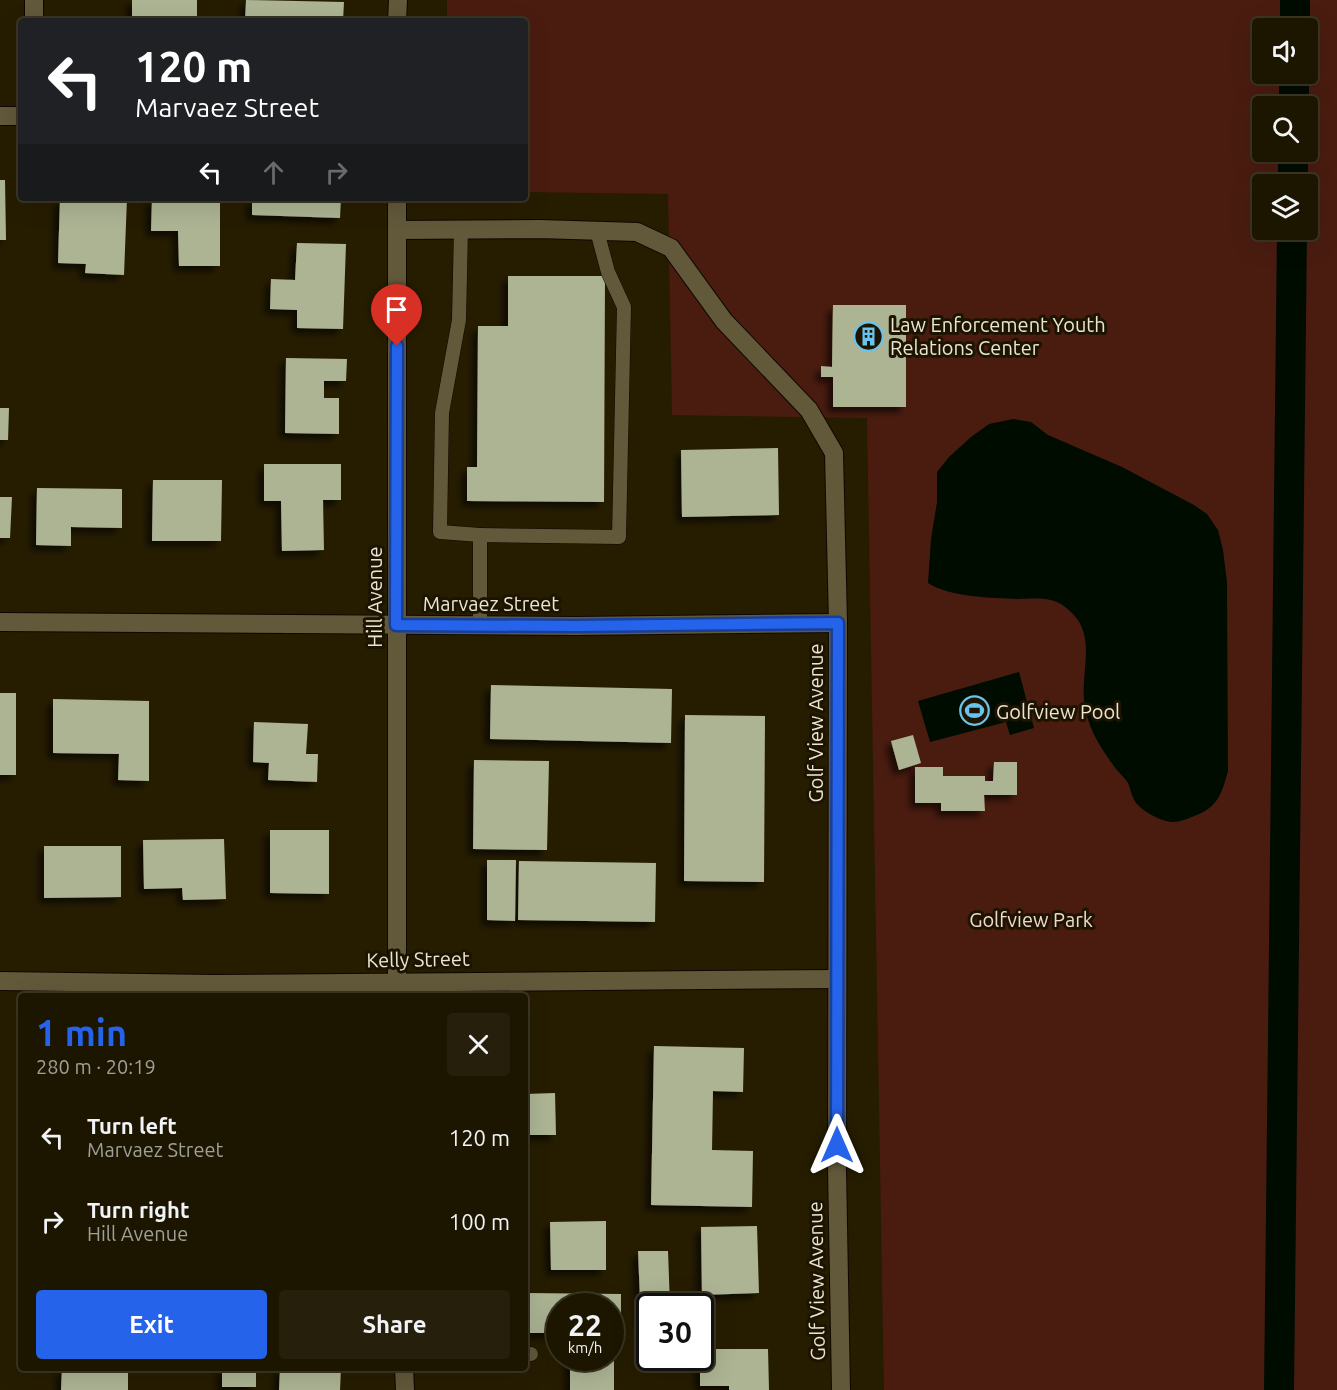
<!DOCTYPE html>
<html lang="en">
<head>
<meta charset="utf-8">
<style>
  body { margin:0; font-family:Ubuntu,sans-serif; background:#251f0b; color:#f1f3f6; height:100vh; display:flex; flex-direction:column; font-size:22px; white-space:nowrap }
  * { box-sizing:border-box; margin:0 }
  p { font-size:20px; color:#a09f99 }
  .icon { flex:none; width:33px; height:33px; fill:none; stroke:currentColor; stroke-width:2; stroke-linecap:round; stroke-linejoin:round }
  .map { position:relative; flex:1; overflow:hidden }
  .details { position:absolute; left:18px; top:993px; width:510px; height:378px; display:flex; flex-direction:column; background:#1c1601; border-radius:6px; box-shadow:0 6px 24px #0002,0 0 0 2px #3a3523 }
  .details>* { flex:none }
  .banner { position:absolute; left:18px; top:18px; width:510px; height:183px; border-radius:6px; box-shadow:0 6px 24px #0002,0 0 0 2px #3a3523; background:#202124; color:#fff; overflow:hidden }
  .fabs { position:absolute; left:1252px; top:18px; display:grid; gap:12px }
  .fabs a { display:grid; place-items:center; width:66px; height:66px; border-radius:6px; background:#1c1601; box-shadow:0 6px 24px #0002,0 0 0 2px #3a3523; font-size:30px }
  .speed { position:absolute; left:546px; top:1293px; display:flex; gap:12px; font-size:30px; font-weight:700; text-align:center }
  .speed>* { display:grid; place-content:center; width:78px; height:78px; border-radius:50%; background:#1c1601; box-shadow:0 6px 24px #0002,0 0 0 2px #3a3523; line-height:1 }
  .speed small { font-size:15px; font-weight:400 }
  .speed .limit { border:3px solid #111; border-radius:9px; background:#fff; color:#111 }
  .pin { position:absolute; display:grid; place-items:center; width:51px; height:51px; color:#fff; margin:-62px -26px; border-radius:50% 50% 50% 0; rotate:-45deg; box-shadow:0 0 6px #0007 }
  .pin .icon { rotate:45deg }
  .me { position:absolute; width:66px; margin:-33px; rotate:0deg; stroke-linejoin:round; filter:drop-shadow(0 0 4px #0008) }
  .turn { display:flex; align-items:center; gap:21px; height:126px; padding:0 18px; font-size:27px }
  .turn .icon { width:78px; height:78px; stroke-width:2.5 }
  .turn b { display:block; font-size:42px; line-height:51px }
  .lanes { display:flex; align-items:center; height:57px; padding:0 18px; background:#0003; justify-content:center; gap:30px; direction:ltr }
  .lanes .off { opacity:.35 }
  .round { display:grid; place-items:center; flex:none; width:63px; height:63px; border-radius:6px; background:#251f0b }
  .summary { display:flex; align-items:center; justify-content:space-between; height:102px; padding:0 18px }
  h1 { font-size:36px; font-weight:700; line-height:45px; color:#2563eb }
  .button { display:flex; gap:12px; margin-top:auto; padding:12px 18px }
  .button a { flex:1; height:69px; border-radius:6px; background:#2563eb; color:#fff; font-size:24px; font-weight:700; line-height:69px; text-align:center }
  .button a+a { background:#251f0b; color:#f1f3f6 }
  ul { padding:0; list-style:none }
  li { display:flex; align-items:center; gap:18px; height:84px; padding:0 18px }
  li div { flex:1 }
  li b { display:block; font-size:22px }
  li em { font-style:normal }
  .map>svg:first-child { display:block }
  .green { fill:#4a1c10; fill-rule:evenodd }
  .water { fill:#000c00 }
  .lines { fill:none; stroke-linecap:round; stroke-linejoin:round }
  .canal { stroke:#000c00; stroke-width:30 }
  .building { fill:#acb494; filter:url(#shadow) }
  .service-casing { stroke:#0f0700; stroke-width:15 }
  .minor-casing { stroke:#0f0700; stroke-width:20 }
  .service { stroke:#62583a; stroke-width:14 }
  .minor { stroke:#62583a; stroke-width:18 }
  .route-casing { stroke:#184099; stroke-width:15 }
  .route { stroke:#2563eb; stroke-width:10 }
  .labels { text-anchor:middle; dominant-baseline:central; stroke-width:6; stroke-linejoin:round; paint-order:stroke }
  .poi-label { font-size:20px; fill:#e9e4d3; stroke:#1d1400; text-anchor:start }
  .street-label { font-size:20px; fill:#e9e4d3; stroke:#1d1400 }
  .park-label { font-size:20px; fill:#f1d8d1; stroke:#1d1400 }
</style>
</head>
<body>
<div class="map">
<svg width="1337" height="1390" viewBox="0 0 1337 1390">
  <defs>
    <filter id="shadow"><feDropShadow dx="-5.5" dy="5.5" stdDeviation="3" flood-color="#0009"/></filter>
  </defs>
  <rect width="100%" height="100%" fill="#261d01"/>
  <path class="green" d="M447,0h890v1390h-453l-17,-972 -195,-3 -4,-221 -143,-2v-171h-78zM1263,28h45v46h-45zM1263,106h45v46h-45zM1263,184h45v46h-45z"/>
  <g class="water">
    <path d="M1013,419l18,3 17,13 74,32 72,38 13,9 11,16 5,20 4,32 1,189c-5,18 -9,35 -29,43 -7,3 -18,8 -26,8 -11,0 -29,-10 -36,-18 -5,-5 -6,-14 -9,-21 -3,-5 -8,-9 -12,-14 -16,-22 -29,-41 -32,-69 -3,-28 12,-64 -12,-87 -18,-18 -33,-14 -55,-14 -25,-1 -68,-2 -89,-16l3,-44 6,-37v-30l12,-15 22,-20 18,-13z"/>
    <polygon points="1019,672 1034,728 1010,735 1006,722 930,742 918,701"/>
  </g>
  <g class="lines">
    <g class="canal">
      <polyline points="1295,28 1295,0"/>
      <polyline points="1294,106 1294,74"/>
      <polyline points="1293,184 1293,152"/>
      <polyline points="1279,1390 1292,230"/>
    </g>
  </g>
  <g class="building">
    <rect x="132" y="0" width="65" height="21"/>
    <polygon points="246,0 344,2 343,21 245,21"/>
    <polygon points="0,180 5,180 6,240 0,240"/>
    <polygon points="60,198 127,198 124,275 85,273 86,264 58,263"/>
    <polygon points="152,198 220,198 220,266 179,266 178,231 151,231"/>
    <polygon points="252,198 341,198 340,218 252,215"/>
    <polygon points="297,243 346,244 343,329 297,328 297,310 270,309 271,279 295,280"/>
    <polygon points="508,276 605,276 604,502 467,501 467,467 477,467 478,326 508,326"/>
    <polygon points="833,305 906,305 906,407 833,407 833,377 821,377 821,366 832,367"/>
    <polygon points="286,358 347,359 346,381 324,381 324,398 339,398 339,434 285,433"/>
    <polygon points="0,408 9,408 8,440 0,440"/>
    <polygon points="778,448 779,515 682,517 681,450"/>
    <polygon points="264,464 341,464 341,500 323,500 324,550 282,551 281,501 264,501"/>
    <polygon points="153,480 222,480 221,541 152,541"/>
    <polygon points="37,488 122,489 122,528 71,527 71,546 36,545"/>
    <polygon points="0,497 12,497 10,538 0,538"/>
    <polygon points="491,685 672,689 671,743 490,739"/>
    <rect x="0" y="693" width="16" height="82"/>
    <polygon points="53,699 149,701 149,781 118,780 119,754 53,753"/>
    <polygon points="685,715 765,716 764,882 684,881"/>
    <polygon points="254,722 308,724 306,754 318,754 317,782 268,780 269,763 253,762"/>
    <polygon points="913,735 921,763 899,770 891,741"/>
    <polygon points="474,760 549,761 547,850 473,849"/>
    <polygon points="994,762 1017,762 1017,795 984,795 985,811 941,811 941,803 915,803 915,767 943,767 943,776 985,776 985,781 993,781"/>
    <polygon points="270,830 329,830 329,894 270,893"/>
    <polygon points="224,839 226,899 183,900 182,888 144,889 143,840"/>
    <polygon points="44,846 121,846 121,897 44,898"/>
    <polygon points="487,860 516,860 515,921 487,920"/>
    <polygon points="519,861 656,863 655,922 518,920"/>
    <polygon points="654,1046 744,1048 743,1092 713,1091 712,1150 753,1151 752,1207 651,1205"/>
    <polygon points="555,1093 556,1135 525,1135 525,1094"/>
    <polygon points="525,1162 530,1162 528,1196 525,1196"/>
    <polygon points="606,1221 606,1270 551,1270 550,1222"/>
    <polygon points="757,1226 759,1293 702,1295 701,1227"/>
    <polygon points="638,1251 668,1251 670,1306 650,1306 650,1322 641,1323"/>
    <polygon points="525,1293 621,1294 621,1334 610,1334 610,1306 560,1306 560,1333 525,1333"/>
    <polygon points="700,1349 768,1349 769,1390 729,1390 729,1386 700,1386"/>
    <polygon points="610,1353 614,1353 614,1390 570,1390 570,1358 610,1358"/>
    <polygon points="62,1368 128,1368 128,1390 61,1390"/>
    <rect x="222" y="1368" width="34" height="19"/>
    <polygon points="280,1368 341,1368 340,1390 279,1390"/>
  </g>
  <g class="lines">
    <defs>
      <g id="service">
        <polyline points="461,230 459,320 442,413 440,532 480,535"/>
        <polyline points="480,625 480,535 619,537 624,307 608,272 597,231"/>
        <polyline points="525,1354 531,1354"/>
      </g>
      <g id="minor">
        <polyline points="34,21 34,0"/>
        <polyline points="397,21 398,0"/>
        <polyline points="0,116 21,116"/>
        <polyline points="397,230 539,229 637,232 671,248 724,321 809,410 834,453 838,623 837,1169 841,1390"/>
        <polyline points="0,622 576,626 838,623"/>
        <polyline points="0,981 214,984 837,979"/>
        <polyline points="397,996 397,198"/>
        <polyline points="404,1368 405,1390"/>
      </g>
    </defs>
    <use href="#service" class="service-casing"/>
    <use href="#minor" class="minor-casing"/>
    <use href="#service" class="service"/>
    <use href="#minor" class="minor"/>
  </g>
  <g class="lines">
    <defs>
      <polyline id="route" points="397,346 396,625 576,626 838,623 837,1145"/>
    </defs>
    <use href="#route" class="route-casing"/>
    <use href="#route" class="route"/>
  </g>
  <defs>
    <symbol id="building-ring" viewBox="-11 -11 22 22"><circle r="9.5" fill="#1d1400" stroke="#67c4ef" stroke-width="1.5"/><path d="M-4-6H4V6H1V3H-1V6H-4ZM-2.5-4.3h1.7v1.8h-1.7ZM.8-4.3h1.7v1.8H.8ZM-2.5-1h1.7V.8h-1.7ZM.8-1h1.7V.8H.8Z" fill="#67c4ef"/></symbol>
    <symbol id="stadium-ring" viewBox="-11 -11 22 22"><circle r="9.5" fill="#1d1400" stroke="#67c4ef" stroke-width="1.5"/><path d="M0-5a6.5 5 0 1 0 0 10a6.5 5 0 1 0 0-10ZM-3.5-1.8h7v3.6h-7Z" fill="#67c4ef"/></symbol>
  </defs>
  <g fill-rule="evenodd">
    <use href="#building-ring" x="852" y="320" width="33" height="33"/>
    <use href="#stadium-ring" x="958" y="694" width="33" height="33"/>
  </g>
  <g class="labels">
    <g class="poi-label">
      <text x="890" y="324">Law Enforcement Youth<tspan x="890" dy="23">Relations Center</tspan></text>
      <text x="996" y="711">Golfview Pool</text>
    </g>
    <g class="street-label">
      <text transform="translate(374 597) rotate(-90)">Hill Avenue</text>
      <text x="491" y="603">Marvaez Street</text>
      <text transform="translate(815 723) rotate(-90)">Golf View Avenue</text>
      <text transform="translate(418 959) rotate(-1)">Kelly Street</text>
      <text transform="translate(816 1281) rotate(-91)">Golf View Avenue</text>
    </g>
    <g class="park-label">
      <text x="1031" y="919">Golfview Park</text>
    </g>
  </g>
</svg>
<div class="fabs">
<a><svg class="icon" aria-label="sound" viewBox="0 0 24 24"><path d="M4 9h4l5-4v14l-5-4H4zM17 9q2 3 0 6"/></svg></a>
<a><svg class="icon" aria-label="search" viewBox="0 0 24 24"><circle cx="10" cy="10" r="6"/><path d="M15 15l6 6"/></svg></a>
<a><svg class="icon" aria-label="layers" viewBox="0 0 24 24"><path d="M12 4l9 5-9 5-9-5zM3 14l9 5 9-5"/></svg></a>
</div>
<div class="speed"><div>22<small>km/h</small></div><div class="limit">30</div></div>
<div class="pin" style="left:397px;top:346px;background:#d93025"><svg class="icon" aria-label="arrive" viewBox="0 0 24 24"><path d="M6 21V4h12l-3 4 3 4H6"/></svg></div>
<svg class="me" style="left:837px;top:1145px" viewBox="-20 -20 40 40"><path d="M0-17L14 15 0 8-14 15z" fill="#2563eb" stroke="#fff" stroke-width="4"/></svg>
<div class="banner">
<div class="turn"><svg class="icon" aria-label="left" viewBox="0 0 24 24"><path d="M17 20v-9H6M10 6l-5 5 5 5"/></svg><div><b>120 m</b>Marvaez Street</div></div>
<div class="lanes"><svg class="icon" aria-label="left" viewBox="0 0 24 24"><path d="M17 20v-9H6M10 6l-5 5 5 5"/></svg><svg class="icon off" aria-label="ahead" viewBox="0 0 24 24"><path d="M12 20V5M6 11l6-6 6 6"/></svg><svg class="icon off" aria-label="right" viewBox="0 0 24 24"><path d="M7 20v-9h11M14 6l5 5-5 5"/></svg></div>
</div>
<section class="details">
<div class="summary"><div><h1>1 min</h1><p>280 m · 20:19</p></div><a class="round"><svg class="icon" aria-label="close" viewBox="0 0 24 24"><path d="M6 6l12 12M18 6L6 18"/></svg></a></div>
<ul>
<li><svg class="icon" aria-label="left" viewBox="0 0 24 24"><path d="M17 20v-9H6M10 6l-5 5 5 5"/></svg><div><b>Turn left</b><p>Marvaez Street</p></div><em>120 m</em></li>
<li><svg class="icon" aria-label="right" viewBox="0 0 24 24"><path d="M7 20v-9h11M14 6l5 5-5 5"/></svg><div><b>Turn right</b><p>Hill Avenue</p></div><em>100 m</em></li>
</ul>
<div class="button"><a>Exit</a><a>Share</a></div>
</section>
</div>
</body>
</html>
